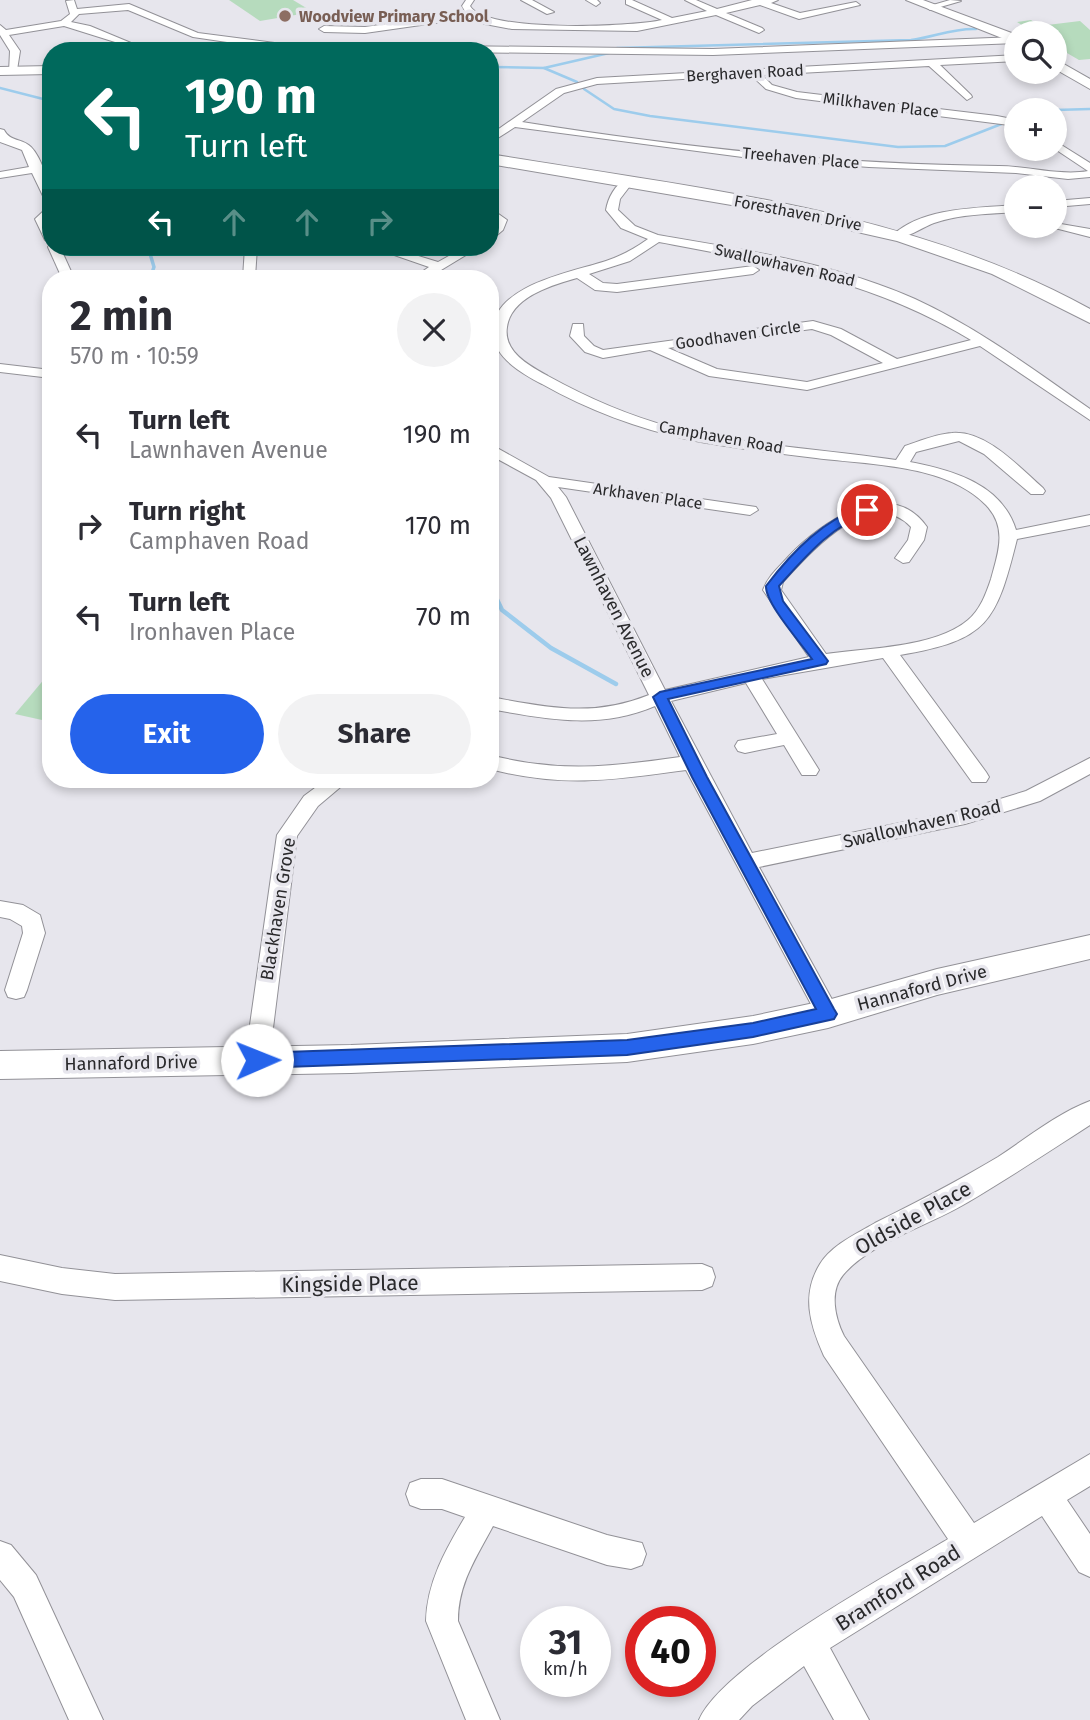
<!DOCTYPE html>
<html lang="en">
<head>
<meta charset="utf-8">
<style>
  body { margin:0; font-family:"Fira Sans",sans-serif; background:#f2f2f3; color:#2b2b33; height:100vh; display:flex; flex-direction:column; font-size:26px; white-space:nowrap }
  * { box-sizing:border-box; margin:0 }
  p { font-size:23px; color:#7c7c81 }
  .icon { flex:none; width:38px; height:38px; fill:none; stroke:currentColor; stroke-width:2; stroke-linecap:round; stroke-linejoin:round }
  .map { position:relative; flex:1; overflow:hidden }
  .drawer { position:absolute; left:42px; top:270px; width:457px; height:518px; display:flex; flex-direction:column; background:#fff; border-radius:28px; box-shadow:0 4px 10px #0003 }
  .drawer>* { flex:none }
  .top-card { position:absolute; left:42px; top:42px; width:457px; height:214px; border-radius:28px; box-shadow:0 4px 10px #0003; background:#00695c; color:#fff; overflow:hidden }
  .tools { position:absolute; left:1004px; top:21px; display:grid; gap:14px }
  .tools a { display:grid; place-items:center; width:63px; height:63px; border-radius:50%; background:#fff; box-shadow:0 4px 10px #0003; font-size:35px }
  .speed { position:absolute; left:520px; top:1606px; display:flex; gap:14px; font-size:35px; font-weight:700; text-align:center }
  .speed>* { display:grid; place-content:center; width:91px; height:91px; border-radius:50%; background:#fff; box-shadow:0 4px 10px #0003; line-height:1 }
  .speed small { font-size:18px; font-weight:400 }
  .speed .limit { border:10px solid #d22; background:#fff; color:#111 }
  .pin { position:absolute; display:grid; place-items:center; width:60px; height:60px; color:#fff; margin:-30px; border:4px solid #fff; border-radius:50%; box-shadow:0 2px 7px #0007 }
  .me { position:absolute; width:77px; margin:-38px; rotate:89deg; stroke-linejoin:round; filter:drop-shadow(0 0 5px #0008) }
  .turn { display:flex; align-items:center; gap:24px; height:147px; padding:0 28px; font-size:32px }
  .turn .icon { width:91px; height:91px; stroke-width:2.5 }
  .turn b { display:block; font-size:49px; line-height:60px }
  .lanes { display:flex; align-items:center; height:66px; padding:0 28px; background:#0003; justify-content:center; gap:35px; direction:ltr }
  .lanes .off { opacity:.35 }
  .round { display:grid; place-items:center; flex:none; width:74px; height:74px; border-radius:37px; background:#f2f2f3 }
  .head { display:flex; align-items:center; justify-content:space-between; height:119px; padding:0 28px }
  h1 { font-size:42px; font-weight:700; line-height:52px }
  .button { display:flex; gap:14px; margin-top:auto; padding:14px 28px }
  .button a { flex:1; height:80px; border-radius:42px; background:#2563eb; color:#fff; font-size:28px; font-weight:700; line-height:80px; text-align:center }
  .button a+a { background:#f2f2f3; color:#2b2b33 }
  ul { padding:0; list-style:none }
  li { display:flex; align-items:center; gap:21px; height:91px; padding:0 28px }
  li div { flex:1 }
  li b { display:block; font-size:26px }
  li em { font-style:normal }
  .map>svg:first-child { display:block }
  .green { fill:#b6dbbd }
  .lines { fill:none; stroke-linecap:round; stroke-linejoin:round }
  .stream-far2 { stroke:#9dccec; stroke-width:2.5 }
  .stream-far1 { stroke:#9dccec; stroke-width:3.5 }
  .stream { stroke:#9dccec; stroke-width:4.5 }
  .street-casing { stroke:#929197; stroke-width:2 }
  .secondary-casing { stroke:#929197; stroke-width:2 }
  .street { fill:#fff; fill-rule:evenodd }
  .secondary { fill:#fff; fill-rule:evenodd }
  .route { fill:#2563eb; stroke:#184099; stroke-width:2 }
  .education-dot { fill:#8d6e63; stroke:#e7e6ed; stroke-width:2.5 }
  .labels { text-anchor:middle; dominant-baseline:central; stroke-width:7; stroke-linejoin:round; paint-order:stroke }
  .far-education-label { font-size:16px; font-weight:bold; fill:#785e54; stroke:#e7e6ed; text-anchor:start }
  .far-street-label { font-size:16px; fill:#29292b; stroke:#e7e6ed }
  .street-label { font-size:18px; fill:#29292b; stroke:#e7e6ed }
  .near-street-label { font-size:21px; fill:#29292b; stroke:#e7e6ed }
</style>
</head>
<body>
<div class="map">
<svg width="1090" height="1720" viewBox="0 0 1090 1720">
  <rect width="100%" height="100%" fill="#e7e6ed"/>
  <g class="green">
    <polygon points="229,0 293,0 313,12 260,21"/>
    <polygon points="1031,20 1039,26 1080,21 1090,30 1090,59 1079,60 1055,46 1055,33 1035,33 1017,22"/>
    <polygon points="51,671 51,722 15,714"/>
  </g>
  <g class="lines">
    <g class="stream-far2">
      <path d="M617,48l294,-8c23,-3 42,-12 65,-11"/>
      <polyline points="490,67 544,68 577,82"/>
      <polyline points="544,68 609,53"/>
      <polyline points="0,88 51,101"/>
      <polyline points="584,89 614,109 650,116 898,147 945,146 1004,123"/>
      <polyline points="1055,110 1090,109"/>
    </g>
    <polyline class="stream-far1" points="148,247 154,267 150,278"/>
    <polyline class="stream" points="490,585 502,610 551,648 616,684"/>
    <defs>
      <g id="street">
        <polygon points="74,0 77,9 129,4 198,33 282,44 713,49 1017,37 1017,43 713,55 282,50 193,37 128,10 79,14 71,22 90,26 131,43 131,47 64,26 9,35 20,51 17,70 9,72 10,51 0,35 0,25 6,30 61,21 70,14 66,1"/>
        <path d="M466,0h8l-4,6c15,27 161,21 192,14l-36,-16v-4h6l40,18 35,-7 -22,-11h11l21,9 35,-9h26l-7,3 29,10 56,-11 4,3 -61,14 -39,-14 -34,8 36,15 2,2 -5,3 -43,-18 -79,16 -125,-2 -27,-5 -15,-6 -105,15 -41,-1 -5,-3 5,-3 41,1 101,-14 -4,-7z"/>
        <polygon points="521,0 532,0 554,12 547,14"/>
        <polygon points="586,0 597,0 600,3 596,6"/>
        <polygon points="950,0 961,1 930,10 926,7"/>
        <path d="M1017,55v6l-77,4 31,30 1,2 -5,3 -38,-34 -167,9 10,10 25,7 200,24 20,4v6l-221,-28 -30,-9 -15,-14 -154,9 -33,9 -42,29c157,25 317,43 477,44 29,0 61,10 89,5l-33,-22v-8l35,22v14l-22,2 -52,-6 -147,-6 -119,-9 -235,-31 -25,16v-8l66,-46 41,-11z"/>
        <path d="M0,129l4,1c6,12 18,8 27,17 11,11 20,41 20,56l-6,-3 -13,-27 -32,5v-6l29,-5 -7,-17 -22,-8z"/>
        <path d="M627,179l6,3 -13,17 -2,11 17,16 23,9c87,15 176,28 257,64 63,29 119,71 175,110v11l-110,-74 -173,44 -98,-14 -59,-26 -47,8 -18,-6 -15,-16 3,-12h10l1,12 10,10 9,4 210,-29 28,8 56,30 74,-19c-99,-60 -200,-77 -312,-98l-29,19 -41,13 14,9 14,1 136,-18 6,4 -6,4 -136,18 -22,-2 -18,-12c-25,7 -66,19 -70,49 -4,25 23,39 41,49 38,21 81,40 123,51 73,18 151,22 225,33l9,-14c15,-5 31,-12 47,-13 34,-3 67,34 91,55l2,3 -2,3h-12l-47,-40 -25,-13 -43,11 -6,10c42,8 92,22 106,68l74,-15v10l-73,14c-21,84 -29,101 -117,116l86,117 3,5 -3,5h-14l-89,-124 -121,21 57,91 -3,5h-14l-18,-30 -39,8 -7,-2 -3,-5 3,-5 39,-7 -31,-51 -75,18 81,152 212,-43 62,-19 64,-33v16l-50,27 -75,23 -206,43 81,147 -4,7 -8,3 -8,-3 -134,-251c-73,10 -123,18 -196,-1v-14c70,18 119,12 190,2l-25,-51c-56,24 -108,13 -165,3v-12c58,10 102,21 159,-2l-98,-197 -15,-18 -46,-25v-11l59,33 207,30 2,3 -8,5 -192,-28 8,10 99,193 144,-33 -46,-67c5,-14 16,-23 26,-34 31,-33 101,-82 138,-29l-3,13 -15,22 -6,1 -8,-5 13,-18 3,-13c-41,-44 -102,27 -128,55l-2,8 45,64c41,-6 109,-6 142,-34 12,-10 18,-26 23,-41 7,-26 17,-51 -5,-74 -40,-41 -116,-40 -170,-47 -42,-5 -84,-10 -126,-18 -51,-11 -102,-30 -148,-56 -19,-10 -48,-26 -49,-51 -2,-48 80,-61 113,-72 15,-5 28,-12 42,-22l-27,-11 -15,-18c2,-12 9,-26 21,-31zM812,329l19,6 52,28 -76,19 -90,-13 -49,-21z"/>
        <polygon points="1090,198 1090,204 1055,207 1055,201"/>
        <polygon points="51,204 51,215 47,219 51,227 51,244 45,240 35,219"/>
        <path d="M1017,205v7c-28,2 -57,2 -83,11 -12,4 -30,19 -40,11 30,-27 85,-26 123,-29z"/>
        <polygon points="490,208 507,220 503,230 490,241 490,230 495,221 490,218"/>
        <polygon points="1055,223 1090,229 1090,237 1047,226 1055,226"/>
        <polygon points="50,244 60,247 74,278 62,278 48,247"/>
        <polygon points="245,247 257,247 255,278 243,278"/>
        <polygon points="371,247 389,247 438,262 465,247 479,247 428,278 413,278 429,267"/>
        <polygon points="0,364 51,370 51,378 0,372"/>
        <polygon points="327,779 350,779 318,806 297,836 269,1060 265,1067 257,1070 249,1067 245,1060 277,835 304,796"/>
        <polygon points="0,901 23,905 40,915 45,933 27,990 24,997 16,999 8,997 5,990 23,933 22,926 10,919 0,917"/>
        <path d="M1090,1101v24c-42,27 -84,55 -127,80 -36,21 -93,38 -120,70 -14,17 -8,43 1,61l130,187 116,-69v32l-23,14 23,34v43l-11,-5 -37,-56 -212,132 39,72h-35l-30,-54 -52,40 -13,14h-40c23,-55 193,-147 249,-181l-124,-183c-14,-31 -23,-61 -4,-92 12,-19 36,-30 55,-41 42,-21 83,-42 123,-66 29,-19 60,-44 92,-56z"/>
        <polygon points="0,1255 62,1268 115,1274 702,1264 712,1268 715,1277 712,1286 702,1290 115,1300 62,1294 0,1281"/>
        <path d="M421,1479h21l165,56 35,8 4,11 -4,11 -11,4 -24,-4 -114,-39c-17,32 -35,58 -35,95l42,99h-34l-40,-99c1,-39 20,-72 39,-104l-23,-8h-21l-11,-4 -4,-11 4,-11z"/>
        <polygon points="0,1541 11,1545 36,1575 103,1720 69,1720 14,1597 0,1580"/>
      </g>
      <g id="secondary">
        <polygon points="906,0 923,0 1017,35 1017,44"/>
        <polygon points="1055,59 1090,79 1090,89 1055,69"/>
        <polygon points="51,66 51,74 0,75 0,67"/>
        <path d="M490,154c203,34 417,54 600,155v14l-98,-49 -95,-33 -142,-32 -265,-45z"/>
        <polygon points="1090,935 1090,959 937,995 828,1028 753,1044 627,1062 351,1073 0,1079 0,1051 351,1045 627,1034 753,1016 828,1000 937,969"/>
      </g>
    </defs>
    <use href="#street" class="street-casing"/>
    <use href="#secondary" class="secondary-casing"/>
    <use href="#street" class="street"/>
    <use href="#secondary" class="secondary"/>
  </g>
  <path class="route" d="M867,506l6,4 -2,2c-39,13 -65,44 -92,74l4,15 45,60 -2,3 -158,35 39,78 127,232 3,5 -3,5 -81,18 -126,18 -370,13 -7,-2 -2,-6 2,-5 7,-2 370,-13 126,-17 63,-14 -124,-232 -39,-80 7,-5 152,-33c-11,-16 -47,-56 -46,-73 26,-34 59,-69 101,-80z"/>
  <circle class="education-dot" cx="285" cy="16" r="7"/>
  <g class="labels">
    <g class="far-education-label">
      <text x="299" y="16">Woodview Primary School</text>
    </g>
    <g class="far-street-label">
      <text transform="translate(745 73) rotate(-3)">Berghaven Road</text>
      <text transform="translate(881 105) rotate(7)">Milkhaven Place</text>
      <text transform="translate(801 158) rotate(5)">Treehaven Place</text>
      <text transform="translate(798 213) rotate(11)">Foresthaven Drive</text>
      <text transform="translate(785 265) rotate(13)">Swallowhaven Road</text>
      <text transform="translate(738 335) rotate(-8)">Goodhaven Circle</text>
      <text transform="translate(721 437) rotate(10)">Camphaven Road</text>
      <text transform="translate(648 496) rotate(8)">Arkhaven Place</text>
    </g>
    <g class="street-label">
      <text transform="translate(614 607) rotate(63)">Lawnhaven Avenue</text>
      <text transform="translate(922 824) rotate(-13)">Swallowhaven Road</text>
      <text transform="translate(278 909) rotate(-81)">Blackhaven Grove</text>
      <text transform="translate(922 988) rotate(-15)">Hannaford Drive</text>
      <text transform="translate(131 1063) rotate(-1)">Hannaford Drive</text>
    </g>
    <g class="near-street-label">
      <text transform="translate(913 1218) rotate(-29)">Oldside Place</text>
      <text transform="translate(350 1284) rotate(-1)">Kingside Place</text>
      <text transform="translate(898 1588) rotate(-32)">Bramford Road</text>
    </g>
  </g>
</svg>
<div class="tools">
<a><svg class="icon" aria-label="search" viewBox="0 0 24 24"><circle cx="10" cy="10" r="6"/><path d="M15 15l6 6"/></svg></a>
<a>+</a>
<a>−</a>
</div>
<div class="speed"><div>31<small>km/h</small></div><div class="limit">40</div></div>
<div class="pin" style="left:867px;top:510px;background:#d93025"><svg class="icon" aria-label="arrive" viewBox="0 0 24 24"><path d="M6 21V4h12l-3 4 3 4H6"/></svg></div>
<svg class="me" style="left:257px;top:1060px" viewBox="-20 -20 40 40"><circle r="19" fill="#fff"/><path d="M0-13L10 11 0 6-10 11z" fill="#2563eb"/></svg>
<div class="top-card">
<div class="turn"><svg class="icon" aria-label="left" viewBox="0 0 24 24"><path d="M17 20v-9H6M10 6l-5 5 5 5"/></svg><div><b>190 m</b>Turn left</div></div>
<div class="lanes"><svg class="icon" aria-label="left" viewBox="0 0 24 24"><path d="M17 20v-9H6M10 6l-5 5 5 5"/></svg><svg class="icon off" aria-label="ahead" viewBox="0 0 24 24"><path d="M12 20V5M6 11l6-6 6 6"/></svg><svg class="icon off" aria-label="ahead" viewBox="0 0 24 24"><path d="M12 20V5M6 11l6-6 6 6"/></svg><svg class="icon off" aria-label="right" viewBox="0 0 24 24"><path d="M7 20v-9h11M14 6l5 5-5 5"/></svg></div>
</div>
<section class="drawer">
<div class="head"><div><h1>2 min</h1><p>570 m · 10:59</p></div><a class="round"><svg class="icon" aria-label="close" viewBox="0 0 24 24"><path d="M6 6l12 12M18 6L6 18"/></svg></a></div>
<ul>
<li><svg class="icon" aria-label="left" viewBox="0 0 24 24"><path d="M17 20v-9H6M10 6l-5 5 5 5"/></svg><div><b>Turn left</b><p>Lawnhaven Avenue</p></div><em>190 m</em></li>
<li><svg class="icon" aria-label="right" viewBox="0 0 24 24"><path d="M7 20v-9h11M14 6l5 5-5 5"/></svg><div><b>Turn right</b><p>Camphaven Road</p></div><em>170 m</em></li>
<li><svg class="icon" aria-label="left" viewBox="0 0 24 24"><path d="M17 20v-9H6M10 6l-5 5 5 5"/></svg><div><b>Turn left</b><p>Ironhaven Place</p></div><em>70 m</em></li>
</ul>
<div class="button"><a>Exit</a><a>Share</a></div>
</section>
</div>
</body>
</html>
